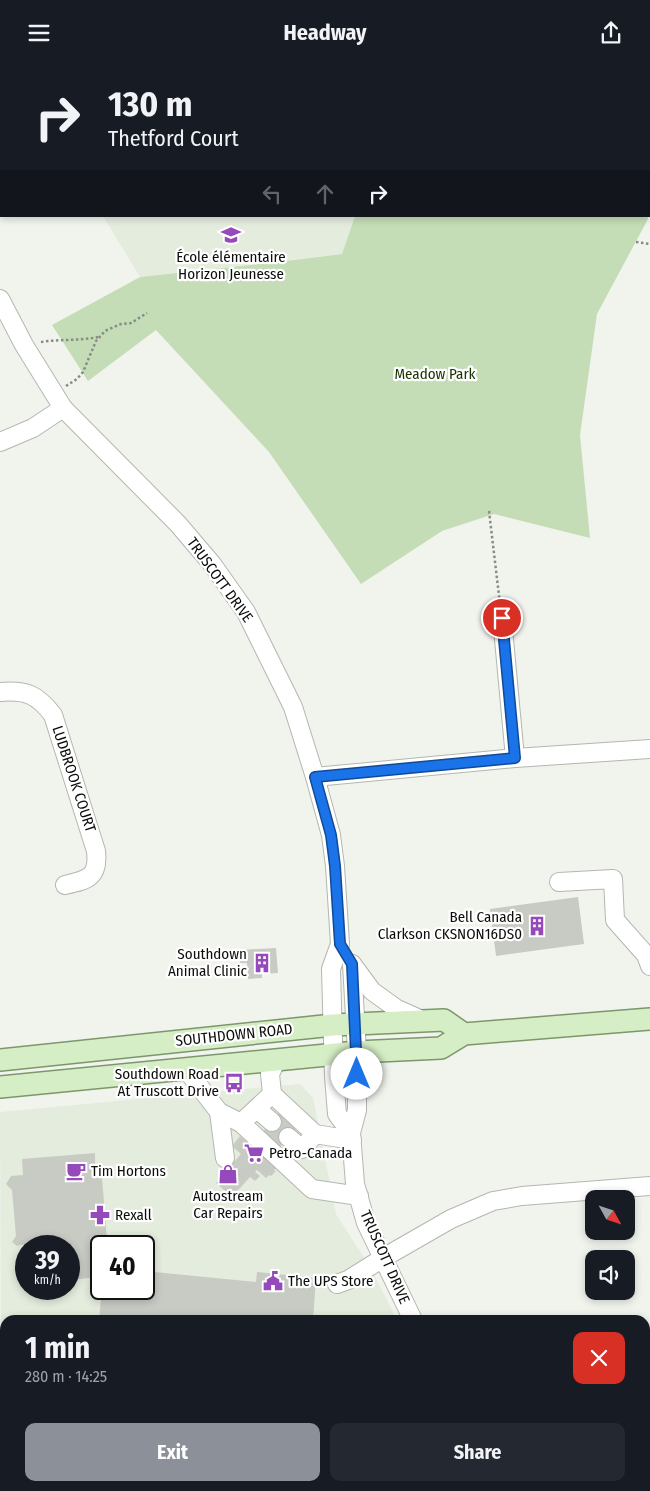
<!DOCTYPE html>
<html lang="en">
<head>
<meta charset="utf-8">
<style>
  body { margin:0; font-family:"Fira Sans Condensed",sans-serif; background:#242831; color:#f1f3f6; height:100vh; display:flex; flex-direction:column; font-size:19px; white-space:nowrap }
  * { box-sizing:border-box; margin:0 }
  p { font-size:16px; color:#9ea1a6 }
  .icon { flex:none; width:28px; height:28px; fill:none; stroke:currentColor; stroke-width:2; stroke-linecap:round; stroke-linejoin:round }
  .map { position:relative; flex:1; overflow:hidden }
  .sheet { position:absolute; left:0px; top:1250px; width:650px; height:176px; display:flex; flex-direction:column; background:#171b24; border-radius:15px 15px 0 0; box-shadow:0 2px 8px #0003 }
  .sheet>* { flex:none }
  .guide { position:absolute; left:0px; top:0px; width:650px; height:152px; box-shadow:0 2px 8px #0003; background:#171b24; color:#f1f3f6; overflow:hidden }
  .needle { width:32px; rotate:130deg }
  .controls { position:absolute; left:585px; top:1125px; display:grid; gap:10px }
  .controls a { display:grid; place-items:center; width:50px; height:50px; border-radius:10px; background:#171b24; box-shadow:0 2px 8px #0003; font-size:25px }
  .speed { position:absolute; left:15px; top:1170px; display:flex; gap:10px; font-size:25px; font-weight:700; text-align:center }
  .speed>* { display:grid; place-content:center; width:65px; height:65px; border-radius:50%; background:#171b24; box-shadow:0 2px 8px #0003; line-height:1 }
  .speed small { font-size:12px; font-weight:400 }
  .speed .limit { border:2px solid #111; border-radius:8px; background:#fff; color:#111 }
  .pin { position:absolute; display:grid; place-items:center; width:42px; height:42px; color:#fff; margin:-21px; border:2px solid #fff; border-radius:50%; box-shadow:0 1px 5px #0007 }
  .me { position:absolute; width:55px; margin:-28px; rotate:0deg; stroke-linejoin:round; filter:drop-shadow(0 0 4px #0008) }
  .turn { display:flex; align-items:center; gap:18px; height:105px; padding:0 25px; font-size:22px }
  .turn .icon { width:65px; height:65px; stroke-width:2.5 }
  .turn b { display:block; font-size:35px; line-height:42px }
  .lanes { display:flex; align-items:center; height:48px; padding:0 25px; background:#0003; justify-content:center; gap:25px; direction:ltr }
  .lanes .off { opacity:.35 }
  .round { display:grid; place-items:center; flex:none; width:52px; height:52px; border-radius:10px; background:#242831 }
  .overview { display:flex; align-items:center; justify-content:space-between; height:85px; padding:0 25px }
  h1 { font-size:30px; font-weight:700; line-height:38px }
  .cta { display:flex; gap:10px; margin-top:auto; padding:10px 25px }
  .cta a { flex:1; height:58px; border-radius:10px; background:#8c9099; color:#fff; font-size:20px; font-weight:700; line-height:58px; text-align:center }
  .cta a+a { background:#242831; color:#f1f3f6 }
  header { display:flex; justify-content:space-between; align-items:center; height:65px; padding:0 25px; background:#171b24; font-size:22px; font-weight:700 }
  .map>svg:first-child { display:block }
  .built { fill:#e4ecde; fill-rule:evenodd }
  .green { fill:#c5ddb6 }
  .building { fill:#c7cbc4 }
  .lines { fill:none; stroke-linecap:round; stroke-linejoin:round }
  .minor-casing { stroke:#b3b7b0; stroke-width:20 }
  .major-casing { stroke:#7c976b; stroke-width:24 }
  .path { stroke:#888b86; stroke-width:2.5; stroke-dasharray:2.5 2.5; stroke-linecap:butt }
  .minor { stroke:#fff; stroke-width:18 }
  .major { stroke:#d5eec5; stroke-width:21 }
  .route-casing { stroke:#114b97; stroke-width:12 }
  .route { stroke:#1a73e8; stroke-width:9 }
  .labels { text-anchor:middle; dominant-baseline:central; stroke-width:4.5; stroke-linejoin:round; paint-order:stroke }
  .poi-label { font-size:15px; fill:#0c0d0b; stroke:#fff; text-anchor:start }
  .park-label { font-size:15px; fill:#183300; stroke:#fff }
  .street-label { font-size:15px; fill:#0c0d0b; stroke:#fff }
</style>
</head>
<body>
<header><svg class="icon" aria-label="menu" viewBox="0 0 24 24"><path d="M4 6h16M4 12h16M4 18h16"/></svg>Headway<svg class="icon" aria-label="share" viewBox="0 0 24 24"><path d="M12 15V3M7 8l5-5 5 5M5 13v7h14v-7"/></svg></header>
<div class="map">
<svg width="650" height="1426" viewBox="0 0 650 1426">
  <rect width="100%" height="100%" fill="#f0f4ed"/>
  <g class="built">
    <polygon points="195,0 374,0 181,1"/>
    <polygon points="103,151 355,151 342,189 140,212"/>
    <path d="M300,1019l13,14 23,116 34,53 27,53h-392v33h-4l-1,-241zM26,1181h43v43h-43zM101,1181h43v43h-43z"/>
  </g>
  <polygon class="green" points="355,151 648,151 648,154 597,249 580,370 590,473 494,449 442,466 361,519 269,387 156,265 88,316 52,260 140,212 259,199 274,184 285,196 342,189"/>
  <g class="building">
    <polygon points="578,832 584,879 496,891 490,844"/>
    <polygon points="276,883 278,908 262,909 262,913 248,914 247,898 240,898 240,885"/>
    <polygon points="282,1045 299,1060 278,1084 261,1069"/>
    <polygon points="240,1071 276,1103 274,1105 276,1106 271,1111 269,1110 266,1113 257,1105 255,1107 260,1111 255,1116 250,1112 232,1132 216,1118 241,1089 232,1081"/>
    <polygon points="95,1088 95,1101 101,1100 107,1175 95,1176 99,1202 101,1202 101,1217 90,1216 90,1213 69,1215 69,1181 48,1181 48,1177 39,1178 39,1180 34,1181 32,1179 19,1180 17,1181 12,1177 16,1171 12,1125 6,1119 11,1111 23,1110 22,1094"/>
    <polygon points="144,1206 256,1217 257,1207 316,1213 313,1255 99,1255 102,1224 144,1224"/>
    <polygon points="5,1348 5,1363 4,1363 2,1349"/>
    <rect x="9" y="1421" width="49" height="5"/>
  </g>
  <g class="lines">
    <defs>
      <g id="minor">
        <polyline points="346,0 352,1"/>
        <polyline points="0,234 24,280 63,343 178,459 212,499 246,547 293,642 315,712 331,770 335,801 340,879 331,904 334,1011 337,1049 351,1068"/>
        <polyline points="0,377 33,363 63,343"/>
        <polyline points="502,553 515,693"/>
        <path d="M0,627c26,-2 37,2 53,23l43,136c3,26 -8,29 -31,34"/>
        <polyline points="315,712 515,693 650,684"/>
        <polyline points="559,817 613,814 615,855 646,890 650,901"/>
        <polyline points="352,899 357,987 357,1045 351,1068 355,1119 366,1158 413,1255"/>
        <polyline points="352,899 372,926 397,944 424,956"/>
        <polyline points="186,1004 219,1047 241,1058 272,1029 270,1009 276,996"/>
        <polyline points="272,1029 315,1069 352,1075"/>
        <polyline points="257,1044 272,1057"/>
        <polyline points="219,1047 225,1093"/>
        <polyline points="241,1058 312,1124 359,1131"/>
        <polyline points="288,1072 302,1084 315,1069"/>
        <polyline points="337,1219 348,1215 383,1193 451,1154 493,1136 522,1131 650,1121"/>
        <polyline points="0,1303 5,1303"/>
        <polyline points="517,1421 521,1426"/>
      </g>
      <g id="major">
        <polyline points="0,995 333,960 444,955 464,969"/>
        <polyline points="0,1022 357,987 441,983 464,969 650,954"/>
      </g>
    </defs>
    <use href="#minor" class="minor-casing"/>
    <use href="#major" class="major-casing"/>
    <g class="path">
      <polyline points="289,1 290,0"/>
      <polyline points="636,177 650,179"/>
      <path d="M41,277c19,-3 38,-1 57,-5"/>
      <polyline points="66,321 77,314 83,307 96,276 105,266 121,259 131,258 147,248"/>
      <polyline points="489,446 500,539"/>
      <polyline points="124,1426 126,1421"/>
    </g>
    <use href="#minor" class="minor"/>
    <use href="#major" class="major"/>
  </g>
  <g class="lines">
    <defs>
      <polyline id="route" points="357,1009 352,899 340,879 335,801 331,770 315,712 515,693 502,553"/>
    </defs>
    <use href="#route" class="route-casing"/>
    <use href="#route" class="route"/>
  </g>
  <defs>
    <symbol id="school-bare" viewBox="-9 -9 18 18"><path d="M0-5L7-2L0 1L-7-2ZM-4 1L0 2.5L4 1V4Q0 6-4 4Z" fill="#9649ba" stroke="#fff" stroke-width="2.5" paint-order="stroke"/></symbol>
    <symbol id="building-bare" viewBox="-9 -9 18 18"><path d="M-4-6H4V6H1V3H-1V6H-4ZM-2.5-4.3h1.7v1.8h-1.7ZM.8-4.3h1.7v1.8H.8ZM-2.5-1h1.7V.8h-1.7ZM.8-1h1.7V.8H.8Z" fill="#9649ba" stroke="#fff" stroke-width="2.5" paint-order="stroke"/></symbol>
    <symbol id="bus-bare" viewBox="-9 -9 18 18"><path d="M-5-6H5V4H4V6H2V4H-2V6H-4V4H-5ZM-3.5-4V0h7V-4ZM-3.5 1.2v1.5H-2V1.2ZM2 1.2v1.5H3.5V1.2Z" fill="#9649ba" stroke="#fff" stroke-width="2.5" paint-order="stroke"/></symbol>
    <symbol id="supermarket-bare" viewBox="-9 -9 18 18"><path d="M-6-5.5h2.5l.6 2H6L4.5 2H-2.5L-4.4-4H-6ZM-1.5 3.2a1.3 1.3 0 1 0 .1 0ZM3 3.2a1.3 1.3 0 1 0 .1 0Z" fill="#9649ba" stroke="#fff" stroke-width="2.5" paint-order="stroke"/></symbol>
    <symbol id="cafe-bare" viewBox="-9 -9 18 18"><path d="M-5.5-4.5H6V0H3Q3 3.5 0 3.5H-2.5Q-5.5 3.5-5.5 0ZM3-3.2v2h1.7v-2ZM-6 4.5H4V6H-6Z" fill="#9649ba" stroke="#fff" stroke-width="2.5" paint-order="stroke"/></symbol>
    <symbol id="shop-bare" viewBox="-9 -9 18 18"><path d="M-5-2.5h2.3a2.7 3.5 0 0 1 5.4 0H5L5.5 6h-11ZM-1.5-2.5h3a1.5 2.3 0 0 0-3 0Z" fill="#9649ba" stroke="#fff" stroke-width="2.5" paint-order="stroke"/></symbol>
    <symbol id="pharmacy-bare" viewBox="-9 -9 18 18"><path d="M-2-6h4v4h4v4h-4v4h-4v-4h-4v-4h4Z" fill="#9649ba" stroke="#fff" stroke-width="2.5" paint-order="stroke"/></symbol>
    <symbol id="civic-bare" viewBox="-9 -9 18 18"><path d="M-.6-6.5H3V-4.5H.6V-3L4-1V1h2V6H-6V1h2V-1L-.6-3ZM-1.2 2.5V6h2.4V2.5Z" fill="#9649ba" stroke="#fff" stroke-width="2.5" paint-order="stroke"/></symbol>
  </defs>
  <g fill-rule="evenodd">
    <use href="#school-bare" x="217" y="156" width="28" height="28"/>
    <use href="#building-bare" x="523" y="847" width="28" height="28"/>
    <use href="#building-bare" x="248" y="884" width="28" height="28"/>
    <use href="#bus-bare" x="220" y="1004" width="28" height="28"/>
    <use href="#supermarket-bare" x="240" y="1074" width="28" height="28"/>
    <use href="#cafe-bare" x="62" y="1092" width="28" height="28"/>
    <use href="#shop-bare" x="214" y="1095" width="28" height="28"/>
    <use href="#pharmacy-bare" x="86" y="1136" width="28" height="28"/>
    <use href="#civic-bare" x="259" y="1202" width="28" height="28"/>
  </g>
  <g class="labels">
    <g class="poi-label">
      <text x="231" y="192" text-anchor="middle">École élémentaire<tspan x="231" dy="17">Horizon Jeunesse</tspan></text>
      <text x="522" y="852" text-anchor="end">Bell Canada<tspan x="522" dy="17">Clarkson CKSNON16DS0</tspan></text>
      <text x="247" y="889" text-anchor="end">Southdown<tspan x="247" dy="17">Animal Clinic</tspan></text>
      <text x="219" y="1009" text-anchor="end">Southdown Road<tspan x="219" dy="17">At Truscott Drive</tspan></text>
      <text x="269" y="1088">Petro-Canada</text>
      <text x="91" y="1106">Tim Hortons</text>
      <text x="228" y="1131" text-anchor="middle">Autostream<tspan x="228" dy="17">Car Repairs</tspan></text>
      <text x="115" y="1150">Rexall</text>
      <text x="288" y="1216">The UPS Store</text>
    </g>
    <g class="park-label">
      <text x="435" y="309">Meadow Park</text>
    </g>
    <g class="street-label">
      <text transform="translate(220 515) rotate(54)">TRUSCOTT DRIVE</text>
      <text transform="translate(74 714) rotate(72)">LUDBROOK COURT</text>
      <text transform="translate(234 970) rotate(-6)">SOUTHDOWN ROAD</text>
      <text transform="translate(385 1192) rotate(66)">TRUSCOTT DRIVE</text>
    </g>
  </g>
</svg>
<div class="controls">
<a><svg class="needle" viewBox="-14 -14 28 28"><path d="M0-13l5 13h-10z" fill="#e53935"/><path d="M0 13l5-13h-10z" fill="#9ea1a6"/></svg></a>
<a><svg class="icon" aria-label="sound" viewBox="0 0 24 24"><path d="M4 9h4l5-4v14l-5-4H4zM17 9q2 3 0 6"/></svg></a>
</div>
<div class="speed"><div>39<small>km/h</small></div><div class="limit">40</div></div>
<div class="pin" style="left:502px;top:553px;background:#d93025"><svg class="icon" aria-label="arrive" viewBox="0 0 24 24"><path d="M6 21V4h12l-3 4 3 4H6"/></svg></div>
<svg class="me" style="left:357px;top:1009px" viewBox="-20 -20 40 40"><circle r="19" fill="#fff"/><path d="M0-13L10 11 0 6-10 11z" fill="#1a73e8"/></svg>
<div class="guide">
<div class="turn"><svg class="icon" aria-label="right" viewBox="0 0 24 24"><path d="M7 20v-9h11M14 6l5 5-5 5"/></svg><div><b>130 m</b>Thetford Court</div></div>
<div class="lanes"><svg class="icon off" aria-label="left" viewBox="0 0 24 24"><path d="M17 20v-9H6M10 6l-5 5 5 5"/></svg><svg class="icon off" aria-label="ahead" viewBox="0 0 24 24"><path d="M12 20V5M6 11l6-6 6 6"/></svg><svg class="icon" aria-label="right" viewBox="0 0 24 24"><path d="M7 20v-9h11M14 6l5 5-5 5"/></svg></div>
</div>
<section class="sheet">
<div class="overview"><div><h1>1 min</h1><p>280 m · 14:25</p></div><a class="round" style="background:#d93025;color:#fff"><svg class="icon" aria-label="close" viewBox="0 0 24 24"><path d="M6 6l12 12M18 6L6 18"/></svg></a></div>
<div class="cta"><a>Exit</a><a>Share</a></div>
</section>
</div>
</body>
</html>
